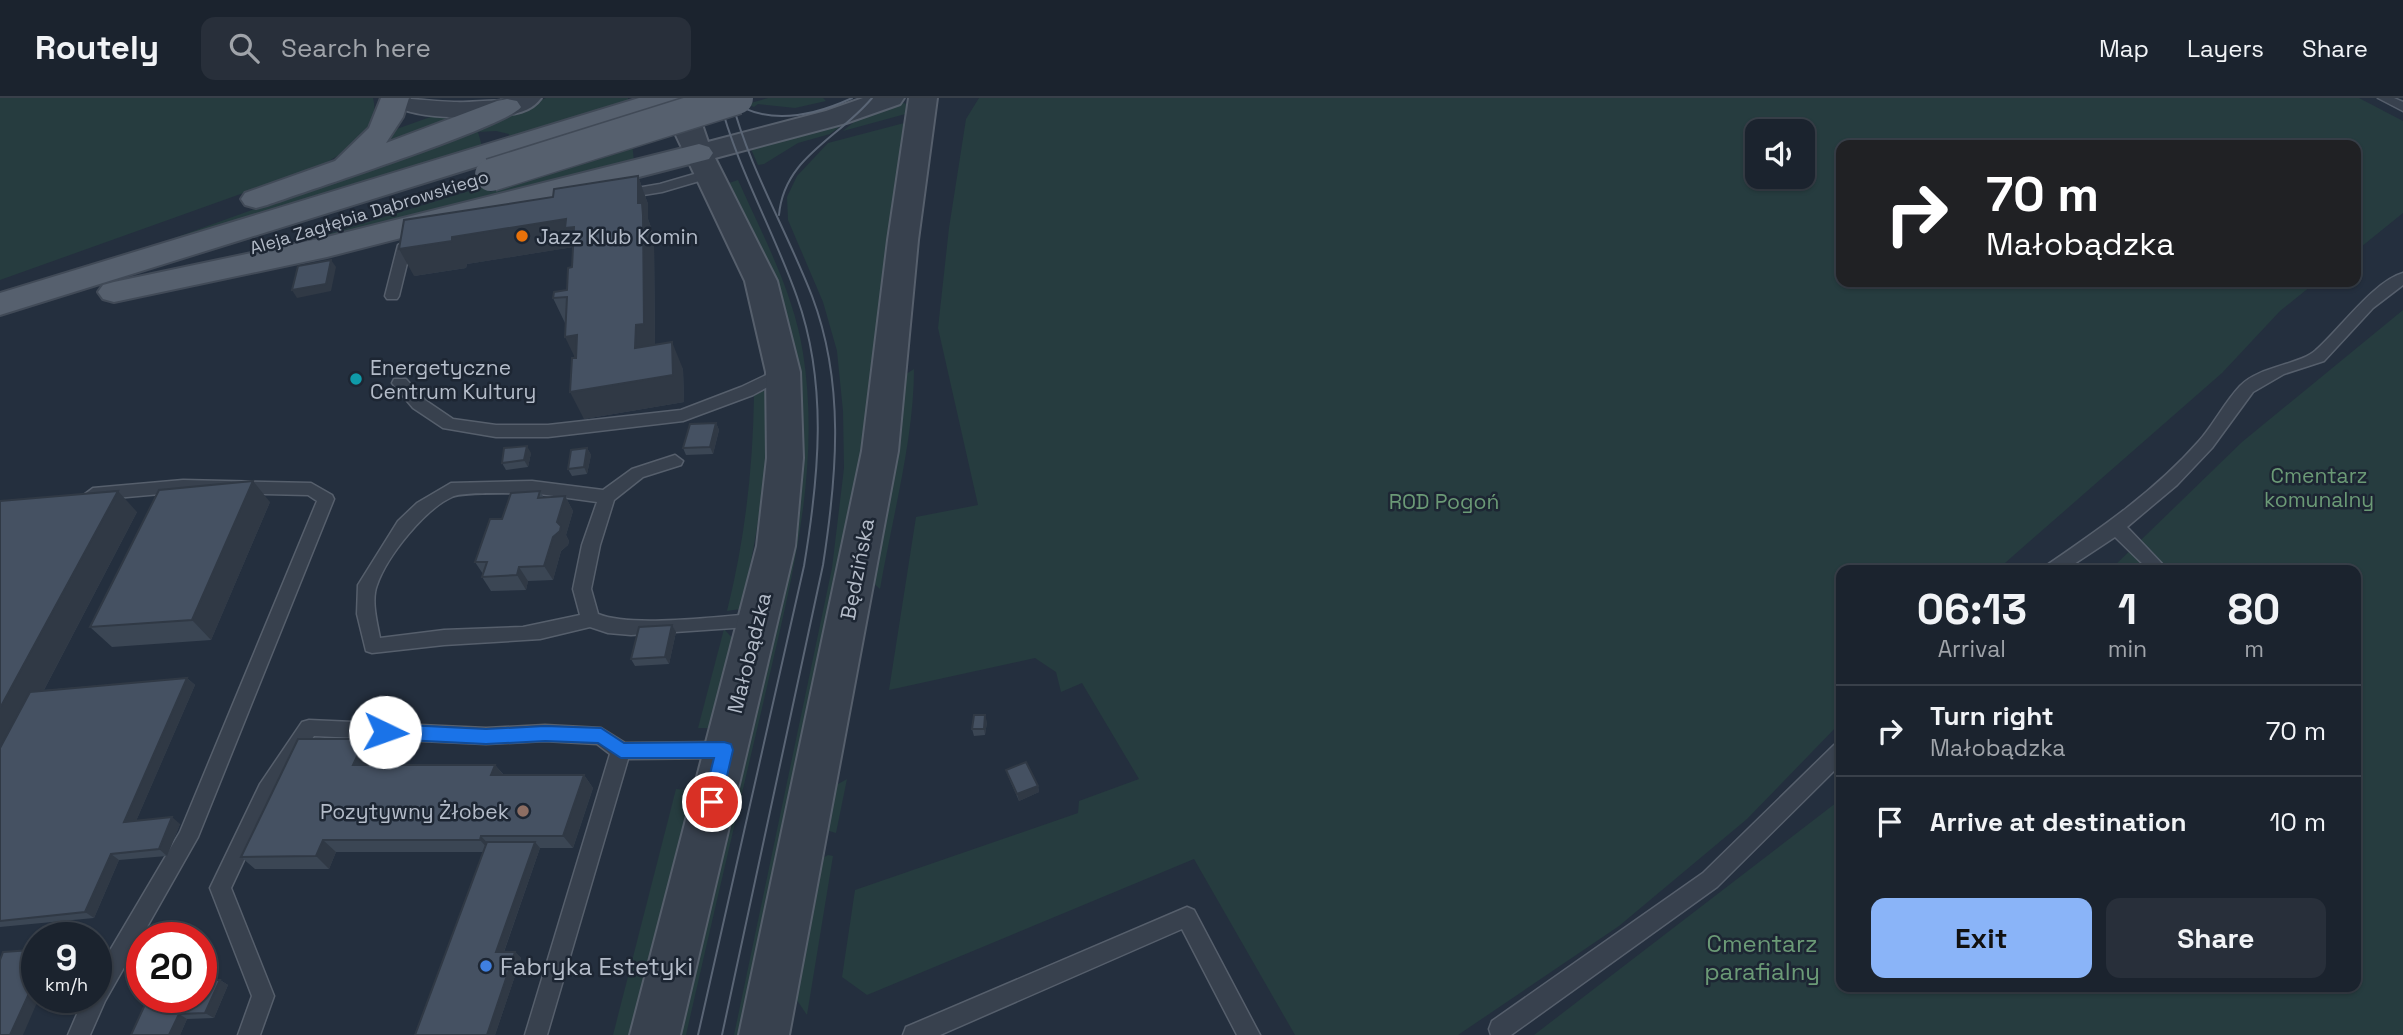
<!DOCTYPE html>
<html lang="en">
<head>
<meta charset="utf-8">
<style>
  body { margin:0; font-family:"Space Grotesk",sans-serif; background:#282f3a; color:#f1f3f6; height:100vh; display:flex; flex-direction:column; font-size:26px; white-space:nowrap }
  * { box-sizing:border-box; margin:0 }
  p { font-size:23px; color:#a0a4aa }
  .icon { flex:none; width:38px; height:38px; fill:none; stroke:currentColor; stroke-width:2; stroke-linecap:round; stroke-linejoin:round }
  .map { position:relative; flex:1; overflow:hidden }
  .drawer { position:absolute; left:1836px; top:467px; width:525px; height:427px; display:flex; flex-direction:column; background:#1b232e; border-radius:14px; box-shadow:0 2px 5px #0004,0 0 0 2px #39404a }
  .drawer>* { flex:none }
  .banner { position:absolute; left:1836px; top:42px; width:525px; height:147px; border-radius:14px; box-shadow:0 2px 5px #0004,0 0 0 2px #39404a; background:#202124; color:#fff; overflow:hidden }
  .tools { position:absolute; left:1745px; top:21px; display:grid; gap:14px }
  .tools a { display:grid; place-items:center; width:70px; height:70px; border-radius:14px; background:#1b232e; box-shadow:0 2px 5px #0004,0 0 0 2px #39404a; font-size:35px }
  .speed { position:absolute; left:21px; top:824px; display:flex; gap:14px; font-size:35px; font-weight:700; text-align:center }
  .speed>* { display:grid; place-content:center; width:91px; height:91px; border-radius:50%; background:#1b232e; box-shadow:0 2px 5px #0004,0 0 0 2px #39404a; line-height:1 }
  .speed small { font-size:18px; font-weight:400 }
  .speed .limit { border:10px solid #d22; background:#fff; color:#111 }
  .pin { position:absolute; display:grid; place-items:center; width:60px; height:60px; color:#fff; margin:-30px; border:4px solid #fff; border-radius:50%; box-shadow:0 2px 7px #0007 }
  .me { position:absolute; width:77px; margin:-38px; rotate:93deg; stroke-linejoin:round; filter:drop-shadow(0 0 5px #0008) }
  .turn { display:flex; align-items:center; gap:24px; height:147px; padding:0 35px; font-size:32px }
  .turn .icon { width:91px; height:91px; stroke-width:2.5 }
  .turn b { display:block; font-size:49px; line-height:60px }
  .eta { display:flex; justify-content:space-evenly; align-items:center; height:119px; text-align:center }
  .eta b { font-size:42px; font-weight:700; line-height:49px }
  .button { display:flex; gap:14px; margin-top:auto; padding:14px 35px }
  .button a { flex:1; height:80px; border-radius:14px; background:#8ab4f8; color:#111; font-size:28px; font-weight:700; line-height:80px; text-align:center }
  .button a+a { background:#282f3a; color:#f1f3f6 }
  ul { padding:0; list-style:none }
  li { display:flex; align-items:center; gap:21px; height:91px; padding:0 35px; border-top:2px solid #39404a }
  li div { flex:1 }
  li b { display:block; font-size:26px }
  li em { font-style:normal }
  header { display:flex; align-items:center; gap:42px; box-sizing:border-box; height:98px; padding:0 35px; background:#1b232e; border-bottom:2px solid #39404a }
  header strong { font-size:33px }
  nav { display:flex; gap:38px; margin-inline-start:auto; font-size:24px }
  .search { width:490px; height:63px; background:#282f3a; display:flex; align-items:center; gap:18px; box-sizing:border-box; padding:0 24px; border-radius:14px; color:#a0a4aa; font-size:26px }
  .map>svg:first-child { display:block }
  .green { fill:#263c3f; fill-rule:evenodd }
  .lines { fill:none; stroke-linecap:round; stroke-linejoin:round }
  .service-casing { stroke:#565f6c; stroke-width:3 }
  .minor-casing { stroke:#565f6c; stroke-width:3 }
  .tertiary-casing { stroke:#565f6c; stroke-width:4 }
  .primary-casing { stroke:#414a57; stroke-width:4 }
  .service { fill:#38414e; fill-rule:evenodd }
  .minor { fill:#38414e; fill-rule:evenodd }
  .tertiary { fill:#38414e; fill-rule:evenodd }
  .primary { fill:#56606e; fill-rule:evenodd }
  .tram { stroke:#5a6575; stroke-width:2 }
  .primary-bridge-casing { stroke:#414a57; stroke-width:35; stroke-linecap:butt }
  .primary-bridge { stroke:#56606e; stroke-width:32 }
  .wall { fill:#3b4654 }
  .shaded-wall { fill:#303945 }
  .building { fill:#455162; stroke:#303945; stroke-width:2 }
  .route { fill:#1a73e8; stroke:#114b97; stroke-width:2 }
  .food-dot { fill:#e8710a; stroke:#1d2633; stroke-width:2.5 }
  .culture-dot { fill:#0f9aa8; stroke:#1d2633; stroke-width:2.5 }
  .education-dot { fill:#8d6e63; stroke:#1d2633; stroke-width:2.5 }
  .shop-dot { fill:#3f7fe0; stroke:#1d2633; stroke-width:2.5 }
  .labels { text-anchor:middle; dominant-baseline:central; stroke-width:5; stroke-linejoin:round; paint-order:stroke }
  .far-street-label { font-size:18px; fill:#b4bcc9; stroke:#1d2633 }
  .poi-label { font-size:21px; fill:#b4bcc9; stroke:#1d2633; text-anchor:start }
  .park-label { font-size:21px; fill:#6b9a76; stroke:#1d2633 }
  .street-label { font-size:21px; fill:#b4bcc9; stroke:#1d2633 }
  .near-park-label { font-size:24px; fill:#6b9a76; stroke:#1d2633 }
  .near-poi-label { font-size:24px; fill:#b4bcc9; stroke:#1d2633; text-anchor:start }
</style>
</head>
<body>
<header>
<strong>Routely</strong>
<div class="search"><svg class="icon" aria-label="search" viewBox="0 0 24 24"><circle cx="10" cy="10" r="6"/><path d="M15 15l6 6"/></svg>Search here</div>
<nav><a>Map</a><a>Layers</a><a>Share</a></nav>
</header>
<div class="map">
<svg width="2403" height="937" viewBox="0 0 2403 937">
  <rect width="100%" height="100%" fill="#242f3e"/>
  <g class="green">
    <path d="M0,0h373c9,33 -27,53 -51,67l-322,115z"/>
    <polygon points="546,0 628,0 634,64 273,153 489,87 490,94 503,90 513,80 509,36 496,33 478,34 482,48 141,152 474,32"/>
    <polygon points="768,0 823,0 826,3 795,10 758,6 754,9 747,6"/>
    <path d="M979,0h1380l44,23v92l-47,38v-106h-515v137h475l-36,29 -58,62 -225,197h-156v152l-94,97 -128,107 -161,109h-163l-101,-176 -327,136 -25,-18 13,-87 223,-77 1,-12 60,-22 -57,-96 -21,9 -5,-20 -21,-14 -146,32 27,-173 62,-12 -40,-177 11,-100 17,-109zM1757,33h45v46h-45z"/>
    <polygon points="901,4 909,7 909,15 843,33 860,19"/>
    <polygon points="436,17 462,17 369,54 391,33"/>
    <polygon points="846,24 830,36 798,45 764,66 758,67 751,51"/>
    <polygon points="908,24 868,323 742,937 734,937 832,470 844,370 843,313 837,253 823,204 788,122 787,99 797,78 828,45"/>
    <path d="M738,82c25,56 56,113 65,173 19,120 -14,236 -40,351 -26,110 -52,221 -77,331h-9l124,-579c4,-114 -21,-174 -72,-273z"/>
    <polygon points="2403,212 2403,937 1534,937 1841,701 1841,889 2356,889 2356,472 2110,472 2242,344"/>
    <path d="M914,271c0,70 -22,150 -34,220l-10,-9 33,-204z"/>
    <path d="M769,289c-1,76 -10,148 -29,222l-13,2c18,-72 26,-143 27,-216z"/>
    <polygon points="724,531 734,542 710,630 698,630"/>
    <polygon points="847,681 836,735 822,731 829,691"/>
    <polygon points="676,691 695,693 633,937 613,937"/>
    <polygon points="828,757 833,758 807,917 792,895 816,764"/>
  </g>
  <g class="lines">
    <defs>
      <g id="service">
        <polygon points="2378,0 2394,0 2403,4 2403,13"/>
        <polygon points="708,72 713,73 713,79 662,94 619,101 612,97 614,94 660,86"/>
        <polygon points="414,138 421,142 411,149 399,198 397,201 387,201 385,198 398,147"/>
        <path d="M2403,175v12l-30,23 -49,53 -40,13 -31,18 -41,56 -35,37 -50,42 41,43h-19l-34,-33 -50,33h-21l3,-5c54,-37 108,-74 152,-124 15,-17 25,-38 41,-55 19,-20 60,-21 76,-36 23,-20 58,-69 87,-77z"/>
        <polygon points="783,269 788,270 791,274 788,278 753,297 683,323 548,339 496,339 443,330 413,310 392,285 394,281 406,281 425,302 453,321 496,327 548,327 681,312 741,289"/>
        <path d="M675,357l8,6 -2,4 -38,12 -29,23 -14,45 -9,44 7,25c35,14 119,2 159,0l6,2 3,5 -3,5 -132,9 -23,-2 -18,-6 -50,12 -96,6 -72,8 -6,-2 -9,-37 1,-29 40,-64 19,-18 34,-20 81,-2 71,9 29,-21zM532,395l65,9 -15,43 -9,44 7,26 -57,12 -79,3 -64,8c-3,-16 -9,-38 -3,-53 10,-29 48,-76 75,-88 12,-6 63,-3 80,-4z"/>
        <polygon points="183,382 311,385 332,397 334,401 198,739 105,903 90,937 68,937 84,900 96,900 96,876 180,734 317,403 308,397 183,394 93,402 85,396 93,390"/>
        <polygon points="309,622 486,630 545,627 601,630 625,645 725,644 732,646 735,652 732,658 725,660 628,661 547,937 525,937 610,656 597,646 545,643 486,646 314,638 274,698 231,790 274,898 260,937 238,937 252,898 210,790 260,686 302,624"/>
        <polygon points="1841,645 1841,666 1717,789 1511,937 1491,937 1489,931 1492,923 1703,775 1834,647"/>
        <polygon points="1187,809 1194,812 1260,937 1237,937 1182,831 940,937 903,937 906,929"/>
      </g>
      <path id="minor" d="M386,0c23,0 45,3 68,4 20,1 42,-4 62,0l4,5 -4,5c-27,7 -112,11 -130,-14z"/>
      <g id="tertiary">
        <path d="M504,0h37c-9,13 -29,19 -44,15l-4,-6z"/>
        <polygon points="665,0 693,0 708,44 826,13 863,0 904,0 900,6 846,25 715,60 777,183 800,274 803,360 795,448 680,937 630,937 757,448 767,360 766,274 745,183 673,31"/>
        <polygon points="909,0 937,0 918,142 898,353 789,937 739,937 862,353 888,142"/>
      </g>
      <g id="primary">
        <path d="M381,0h28l-6,19 -17,26 111,-42 10,-2 10,2 4,6c-13,19 -218,85 -254,98l-11,3 -11,-3 -4,-6 4,-6 90,-32 34,-33z"/>
        <polygon points="639,0 682,0 678,6 0,217 0,195"/>
        <polygon points="699,46 709,49 713,55 709,61 327,159 114,204 103,201 98,194 103,187 114,184 327,139"/>
      </g>
    </defs>
    <use href="#service" class="service-casing"/>
    <use href="#minor" class="minor-casing"/>
    <use href="#tertiary" class="tertiary-casing"/>
    <use href="#primary" class="primary-casing"/>
    <use href="#service" class="service"/>
    <use href="#minor" class="minor"/>
    <use href="#tertiary" class="tertiary"/>
    <use href="#primary" class="primary"/>
    <g class="tram">
      <path d="M727,0c38,29 84,19 125,0"/>
      <path d="M779,117c5,-58 59,-76 93,-117"/>
      <path d="M698,937l106,-469c15,-90 24,-182 -7,-269 -24,-68 -60,-129 -78,-199"/>
      <path d="M722,937l101,-470c14,-90 22,-182 -11,-269 -26,-67 -63,-128 -81,-198"/>
    </g>
    <defs>
      <polyline id="primary-bridge" points="491,77 737,0"/>
    </defs>
    <use href="#primary-bridge" class="primary-bridge-casing"/>
    <use href="#primary-bridge" class="primary-bridge"/>
  </g>
  <g class="wall">
    <polygon points="638,78 648,106 648,121 652,132 654,144 655,246 683,271 684,304 584,321 575,260 565,225 553,200 567,192 572,169 573,149 467,166 466,170 414,178 553,99"/>
    <polygon points="716,325 719,332 713,356 686,357 683,350"/>
    <polygon points="587,350 591,357 587,376 572,378 568,371"/>
    <polygon points="531,355 528,369 506,372 502,365"/>
    <polygon points="540,393 544,400 565,398 573,413 566,437 569,443 568,447 561,453 553,482 528,483 526,492 491,493 482,479 483,476 475,464 502,421"/>
    <polygon points="0,403 137,414 44,592 187,580 195,587 136,723 180,726 167,758 119,762 94,820 0,829"/>
    <polygon points="270,404 211,542 112,549 90,529"/>
    <polygon points="672,527 676,534 669,566 635,568 631,561"/>
    <polygon points="987,624 985,637 974,638 972,631"/>
    <polygon points="377,654 371,667 495,667 504,677 584,677 593,690 573,750 540,750 504,854 515,854 521,860 495,937 415,937 483,754 336,754 329,771 255,771 241,759"/>
    <polygon points="1006,672 1038,688 1039,694 1019,703 1008,678"/>
    <polygon points="220,882 228,887 214,920 187,921 180,937 131,937"/>
  </g>
  <g class="shaded-wall">
    <polygon points="638,78 648,106 648,121 652,132 654,144 655,253 635,250"/>
    <polygon points="566,121 574,129 574,149 467,166 466,170 414,178 399,151 452,139"/>
    <polygon points="331,162 336,169 331,193 297,200 292,192"/>
    <polygon points="577,237 578,266 565,239"/>
    <polygon points="672,244 683,271 684,304 584,321 570,294"/>
    <polygon points="716,325 719,332 713,356 710,349"/>
    <polygon points="527,348 531,355 528,369 524,362"/>
    <polygon points="587,350 591,357 587,376 584,369"/>
    <polygon points="253,383 270,404 211,542 192,522"/>
    <polygon points="118,393 137,414 0,676 0,610"/>
    <polygon points="565,398 573,413 566,437 569,443 568,447 561,453 553,482 544,468"/>
    <polygon points="519,469 528,483 526,492 517,477"/>
    <polygon points="672,527 676,534 669,566 665,559"/>
    <polygon points="187,580 195,587 133,730 124,724"/>
    <polygon points="985,617 987,624 985,637 984,631"/>
    <polygon points="365,641 377,654 365,680 353,667"/>
    <polygon points="495,667 506,680 491,677"/>
    <polygon points="584,677 593,690 573,750 563,738"/>
    <polygon points="1038,688 1039,694 1019,703 1017,696"/>
    <polygon points="172,719 180,726 167,758 159,751"/>
    <polygon points="481,738 492,750 491,754 480,742"/>
    <polygon points="323,742 336,754 329,771 316,758"/>
    <polygon points="535,744 540,750 502,859 496,854"/>
    <polygon points="111,756 119,762 94,820 85,814"/>
    <polygon points="32,852 37,855 37,866 27,860"/>
    <polygon points="515,854 521,860 495,937 487,937"/>
    <polygon points="37,878 37,900 39,900 23,937 10,937"/>
    <polygon points="220,882 228,887 214,920 205,915"/>
    <polygon points="179,916 187,921 180,937 169,937"/>
  </g>
  <g class="building">
    <polygon points="638,78 638,105 642,105 643,117 644,226 636,227 635,250 672,244 673,277 570,294 572,260 576,260 577,237 565,239 567,199 553,200 554,194 567,192 568,170 572,169 574,129 565,130 566,121 452,139 452,143 399,151 404,122 553,99 554,91"/>
    <polygon points="331,162 326,186 292,192 298,168"/>
    <polygon points="716,325 710,349 683,350 690,326"/>
    <polygon points="527,348 524,362 502,365 504,350"/>
    <polygon points="587,350 584,369 568,371 571,352"/>
    <polygon points="253,383 192,522 90,529 159,392"/>
    <polygon points="118,393 0,610 0,403"/>
    <polygon points="540,393 538,400 565,398 557,424 561,428 560,433 553,439 544,468 519,469 517,477 482,479 487,464 475,464 490,421 502,421 511,395"/>
    <polygon points="672,527 665,559 631,561 639,529"/>
    <polygon points="187,580 124,724 172,719 159,751 111,756 85,814 0,823 0,650 30,594"/>
    <polygon points="974,617 985,617 984,631 972,631"/>
    <polygon points="298,641 365,641 353,667 495,667 491,677 584,677 563,738 481,738 480,742 323,742 316,758 241,759"/>
    <polygon points="1026,664 1038,688 1017,696 1006,672"/>
    <polygon points="487,744 535,744 496,854 515,854 487,937 415,937"/>
    <polygon points="32,852 27,860 37,859 37,878 10,937 0,937 0,862 3,854"/>
    <polygon points="201,882 220,882 205,915 179,916 169,937 131,937 148,900 201,900"/>
  </g>
  <polygon class="route" points="385,626 486,631 545,628 601,630 624,645 724,644 731,646 733,652 721,704 718,709 712,712 705,709 703,704 714,660 621,660 598,645 545,643 486,646 385,641 379,639 376,634 379,628"/>
  <circle class="food-dot" cx="522" cy="138" r="7"/>
  <circle class="culture-dot" cx="356" cy="281" r="7"/>
  <circle class="education-dot" cx="523" cy="713" r="7"/>
  <circle class="shop-dot" cx="486" cy="868" r="7"/>
  <g class="labels">
    <g class="far-street-label">
      <text transform="translate(369 114) rotate(-17)">Aleja Zagłębia Dąbrowskiego</text>
    </g>
    <g class="poi-label">
      <text x="536" y="138">Jazz Klub Komin</text>
      <text x="370" y="269">Energetyczne<tspan x="370" dy="24">Centrum Kultury</tspan></text>
      <text x="509" y="713" text-anchor="end">Pozytywny Żłobek</text>
    </g>
    <g class="park-label">
      <text x="2319" y="377">Cmentarz<tspan x="2319" dy="24">komunalny</tspan></text>
      <text x="1444" y="403">ROD Pogoń</text>
    </g>
    <g class="street-label">
      <text transform="translate(857 471) rotate(-79)">Będzińska</text>
      <text transform="translate(749 555) rotate(-76)">Małobądzka</text>
    </g>
    <g class="near-park-label">
      <text x="1762" y="845">Cmentarz<tspan x="1762" dy="28">parafialny</tspan></text>
    </g>
    <g class="near-poi-label">
      <text x="500" y="868">Fabryka Estetyki</text>
    </g>
  </g>
</svg>
<div class="tools">
<a><svg class="icon" aria-label="sound" viewBox="0 0 24 24"><path d="M4 9h4l5-4v14l-5-4H4zM17 9q2 3 0 6"/></svg></a>
</div>
<div class="speed"><div>9<small>km/h</small></div><div class="limit">20</div></div>
<div class="pin" style="left:712px;top:704px;background:#d93025"><svg class="icon" aria-label="arrive" viewBox="0 0 24 24"><path d="M6 21V4h12l-3 4 3 4H6"/></svg></div>
<svg class="me" style="left:385px;top:634px" viewBox="-20 -20 40 40"><circle r="19" fill="#fff"/><path d="M0-13L10 11 0 6-10 11z" fill="#1a73e8"/></svg>
<div class="banner">
<div class="turn"><svg class="icon" aria-label="right" viewBox="0 0 24 24"><path d="M7 20v-9h11M14 6l5 5-5 5"/></svg><div><b>70 m</b>Małobądzka</div></div>
</div>
<section class="drawer">
<div class="eta">
<div><b>06:13</b><p>Arrival</p></div>
<div><b>1</b><p>min</p></div>
<div><b>80</b><p>m</p></div>
</div>
<ul>
<li><svg class="icon" aria-label="right" viewBox="0 0 24 24"><path d="M7 20v-9h11M14 6l5 5-5 5"/></svg><div><b>Turn right</b><p>Małobądzka</p></div><em>70 m</em></li>
<li><svg class="icon" aria-label="arrive" viewBox="0 0 24 24"><path d="M6 21V4h12l-3 4 3 4H6"/></svg><div><b>Arrive at destination</b></div><em>10 m</em></li>
</ul>
<div class="button"><a>Exit</a><a>Share</a></div>
</section>
</div>
</body>
</html>
